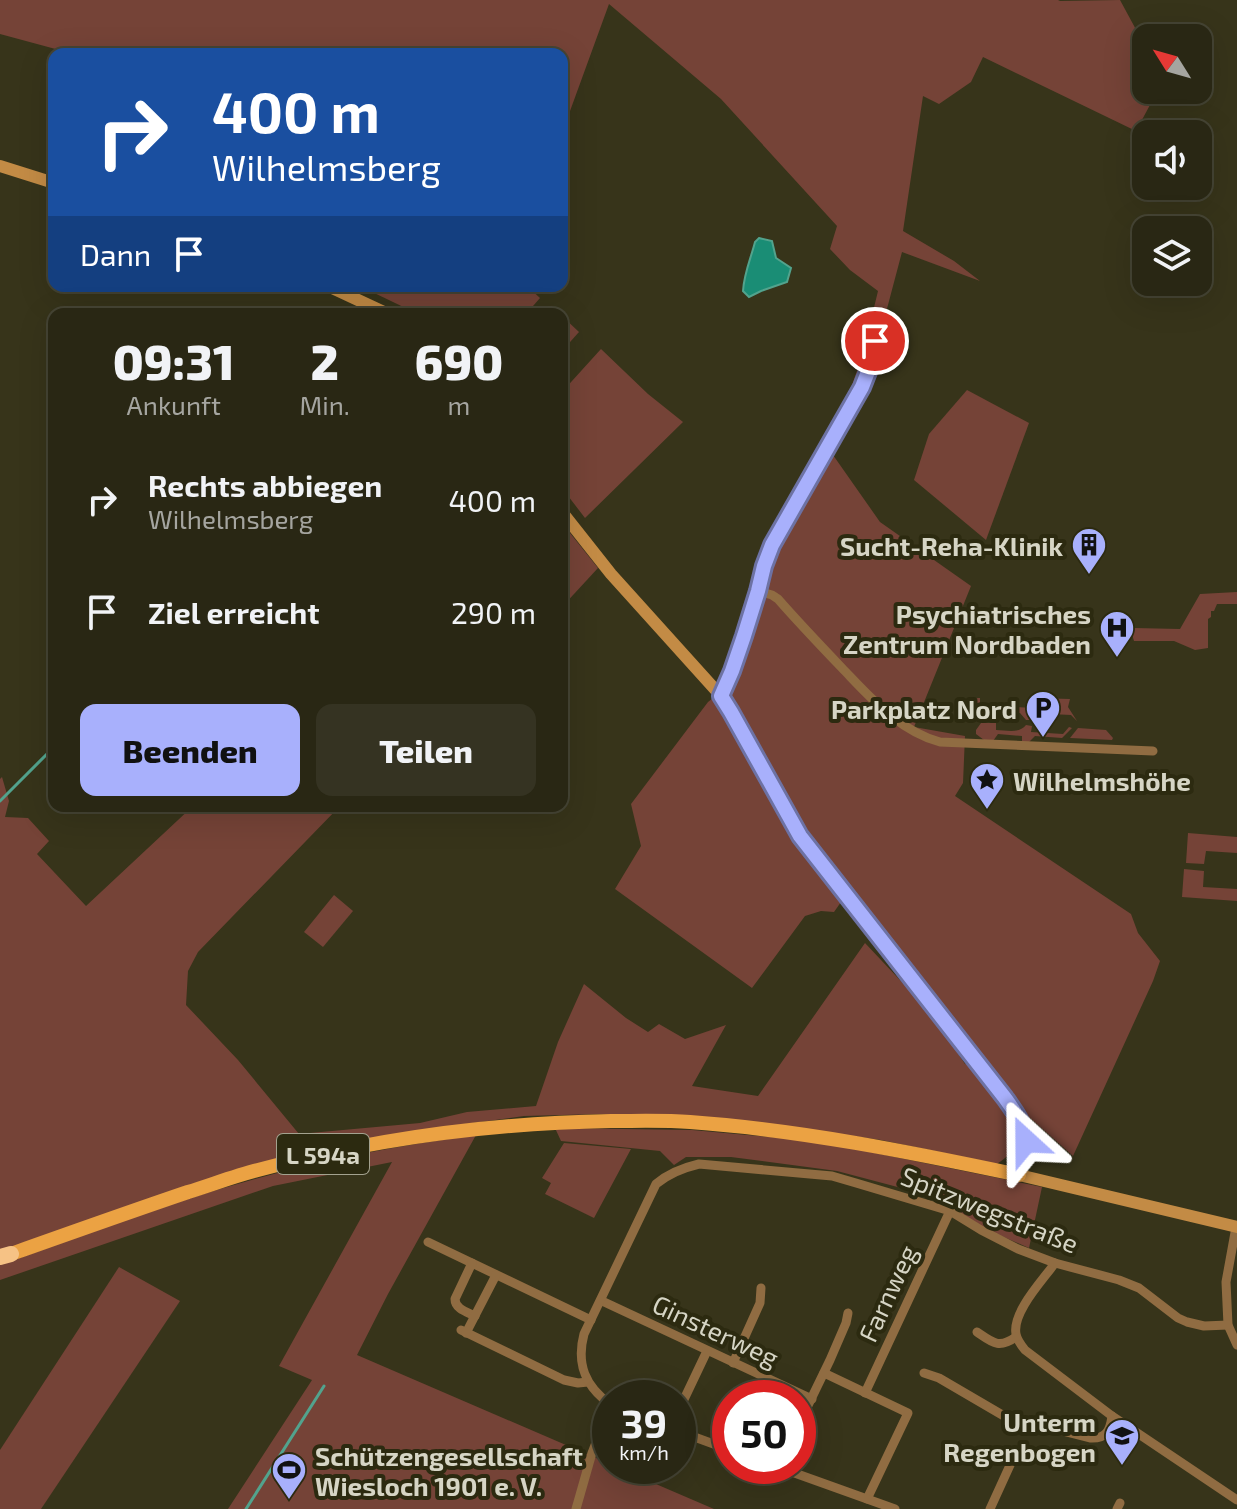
<!DOCTYPE html>
<html lang="de">
<head>
<meta charset="utf-8">
<style>
  body { margin:0; font-family:"Exo 2",sans-serif; background:#353322; color:#f1f3f6; height:100vh; display:flex; flex-direction:column; font-size:30px; white-space:nowrap }
  * { box-sizing:border-box; margin:0 }
  p { font-size:26px; color:#a5a5a0 }
  .icon { flex:none; width:44px; height:44px; fill:none; stroke:currentColor; stroke-width:2; stroke-linecap:round; stroke-linejoin:round }
  .map { position:relative; flex:1; overflow:hidden }
  .details { position:absolute; left:48px; top:308px; width:520px; height:504px; display:flex; flex-direction:column; background:#292714; border-radius:16px; box-shadow:0 8px 32px #0002,0 0 0 2px #454434 }
  .details>* { flex:none }
  .hud { position:absolute; left:48px; top:48px; width:520px; height:244px; border-radius:16px; box-shadow:0 8px 32px #0002,0 0 0 2px #454434; background:#1a4fa0; color:#fff; overflow:hidden }
  .needle { width:52px; rotate:307deg }
  .fabs { position:absolute; left:1132px; top:24px; display:grid; gap:16px }
  .fabs a { display:grid; place-items:center; width:80px; height:80px; border-radius:16px; background:#292714; box-shadow:0 8px 32px #0002,0 0 0 2px #454434; font-size:40px }
  .speed { position:absolute; left:592px; top:1380px; display:flex; gap:16px; font-size:40px; font-weight:700; text-align:center }
  .speed>* { display:grid; place-content:center; width:104px; height:104px; border-radius:50%; background:#292714; box-shadow:0 8px 32px #0002,0 0 0 2px #454434; line-height:1 }
  .speed small { font-size:20px; font-weight:400 }
  .speed .limit { border:12px solid #d22; background:#fff; color:#111 }
  .pin { position:absolute; display:grid; place-items:center; width:68px; height:68px; color:#fff; margin:-34px; border:4px solid #fff; border-radius:50%; box-shadow:0 2px 8px #0007 }
  .me { position:absolute; width:88px; margin:-44px; rotate:336deg; stroke-linejoin:round; filter:drop-shadow(0 0 6px #0008) }
  .turn { display:flex; align-items:center; gap:28px; height:168px; padding:0 32px; font-size:36px }
  .turn .icon { width:104px; height:104px; stroke-width:2.5 }
  .turn b { display:block; font-size:56px; line-height:68px }
  .then { display:flex; align-items:center; height:76px; padding:0 32px; background:#0003; gap:16px; font-size:30px }
  .eta { display:flex; justify-content:space-evenly; align-items:center; height:136px; text-align:center }
  .eta b { font-size:48px; font-weight:800; line-height:56px }
  .primary-button { display:flex; gap:16px; margin-top:auto; padding:16px 32px }
  .primary-button a { flex:1; height:92px; border-radius:16px; background:#a8b0fc; color:#111; font-size:32px; font-weight:800; line-height:92px; text-align:center }
  .primary-button a+a { background:#353322; color:#f1f3f6 }
  ul { padding:0; list-style:none }
  li { display:flex; align-items:center; gap:24px; height:112px; padding:0 32px }
  li div { flex:1 }
  li b { display:block; font-size:30px }
  li em { font-style:normal }
  .map>svg:first-child { display:block }
  .green { fill:#754337 }
  .water { fill:#1a8d75; stroke:#52a38d; stroke-width:2 }
  .lines { fill:none; stroke-linecap:round; stroke-linejoin:round }
  .stream { stroke:#52a38d; stroke-width:3 }
  .street { stroke:#906c42; stroke-width:9 }
  .secondary { stroke:#c38b45; stroke-width:12 }
  .primary { stroke:#eba243; stroke-width:14 }
  .highway { stroke:#f6c285; stroke-width:16 }
  .route-casing { stroke:#6d72a4; stroke-width:20 }
  .route { stroke:#a8b0fc; stroke-width:14 }
  .labels { text-anchor:middle; dominant-baseline:central; stroke-width:8; stroke-linejoin:round; paint-order:stroke }
  .shield { fill:#2c2a10; stroke:#a3a28f; stroke-width:2 }
  .shield-label { font-size:24px; font-weight:bold; fill:#d6d5c5 }
  .poi-label { font-size:26px; font-weight:bold; fill:#d6d5c5; stroke:#2c2a10; text-anchor:end }
  .street-label { font-size:26px; fill:#d6d5c5; stroke:#2c2a10 }
</style>
</head>
<body>
<div class="map">
<svg width="1237" height="1509" viewBox="0 0 1237 1509">
  <rect width="100%" height="100%" fill="#37341a"/>
  <g class="green">
    <polygon points="0,0 1058,0 1060,1 1120,0 1146,48 1146,90 1158,90 1136,131 983,57 971,82 939,104 923,96 903,231 954,261 980,281 902,252 875,354 875,369 833,455 880,522 971,586 914,727 965,736 963,783 955,796 1131,914 1138,933 1160,961 1153,981 1073,1156 1027,1115 869,914 804,825 728,689 736,669 727,669 737,645 765,547 795,488 849,394 863,353 878,291 850,270 830,249 837,226 721,99 609,4 562,133 562,54 74,54 0,34"/>
    <polygon points="370,286 527,286 540,298 526,314 418,314 368,290"/>
    <polygon points="562,316 579,332 562,351"/>
    <polygon points="601,349 648,394 683,422 585,518 562,488 562,392"/>
    <polygon points="967,390 1029,423 986,540 914,480 929,434"/>
    <polygon points="562,523 598,568 562,607"/>
    <polygon points="1237,592 1237,604 1217,604 1214,611 1211,611 1211,617 1208,619 1208,648 1195,650 1174,641 1134,641 1131,631 1133,623 1134,628 1180,629 1200,594"/>
    <polygon points="713,698 736,735 773,806 808,859 841,902 834,912 821,911 805,916 752,988 615,889 641,846 631,804 708,702"/>
    <path d="M978,698h2v7l53,3 3,-10 34,1 -2,8 9,14 -6,-6 -41,-2v7h-4l-6,-7 -34,-1 -14,10h-4c-5,-10 -2,-21 10,-24z"/>
    <path d="M981,723h15v7c10,0 23,4 30,-5l6,1 -1,6 32,2 6,-7 3,1 -10,10 -27,-2 -6,6h-7v-6l-24,-2 -5,7 -9,-1 -8,-6v-4z"/>
    <polygon points="1078,728 1106,730 1113,738 1112,740 1070,738"/>
    <path d="M2,777l7,24 -4,16 23,1 21,23 -12,13 49,52 107,-100h147l-142,146 -10,19 -2,34 52,55 61,74 121,-11 47,-11 69,-6 22,-64 26,-58 42,34 22,14 11,-8 26,15 41,-14 -34,61 66,10 107,-153 65,69 35,52 6,1c14,20 52,61 40,86 -3,6 -9,9 -14,13l-116,-24 -70,-10 -209,-16 -78,2 -95,13 -67,12 -362,110v-472z"/>
    <polygon points="1188,833 1237,837 1237,853 1206,851 1204,864 1186,863"/>
    <polygon points="1184,869 1204,871 1203,887 1237,889 1237,901 1182,897"/>
    <polygon points="334,895 353,911 323,947 304,932"/>
    <polygon points="555,1128 692,1130 816,1141 1042,1187 1029,1248 990,1231 924,1194 837,1171 731,1157 686,1157 674,1165 660,1151 561,1141"/>
    <path d="M476,1135l-88,159 -31,61 253,109v2h4l100,43h-486l84,-129 -33,-14 113,-204 -119,24 -273,94v-15c84,-30 168,-62 255,-86 72,-20 147,-34 221,-44z"/>
    <polygon points="564,1143 631,1149 594,1218 545,1194 551,1183 542,1178"/>
    <polygon points="119,1267 180,1301 41,1509 0,1509 0,1450"/>
  </g>
  <path class="water" d="M759,238l13,3 4,17 15,10 -4,14 -26,9 -12,6 -6,-6c1,-18 8,-33 12,-49z"/>
  <g class="lines">
    <g class="stream">
      <polyline points="0,801 54,747"/>
      <polyline points="246,1509 324,1386"/>
    </g>
    <g class="street">
      <path d="M758,591l14,4 6,4c21,24 42,46 64,69 28,29 57,63 98,74l213,9"/>
      <path d="M721,696c7,-13 12,-27 17,-41 12,-36 20,-75 34,-110l90,-158 9,-23 4,-23"/>
      <polyline points="1236,1227 1226,1282 1228,1325 1237,1345"/>
      <polyline points="428,1242 591,1320"/>
      <path d="M472,1263l-17,36c0,10 12,13 20,17"/>
      <path d="M1055,1263c-12,17 -43,49 -39,71 1,6 5,11 9,16l87,66 125,84"/>
      <polyline points="602,1301 812,1399"/>
      <polyline points="461,1330 564,1380 578,1383 588,1382"/>
      <path d="M977,1332c16,11 22,17 39,5"/>
      <polyline points="466,1333 496,1275"/>
      <polyline points="733,1363 760,1303 761,1288"/>
      <polyline points="824,1373 908,1413 867,1499"/>
      <path d="M924,1373l15,5 65,38 86,22c16,1 20,-7 22,-22"/>
      <polyline points="865,1393 950,1211"/>
      <path d="M610,1404c-25,-18 -34,-40 -26,-70l72,-150c13,-11 26,-16 43,-20l133,12 24,7 94,28 31,19 37,19 37,14 64,17 20,8 39,30 9,4 17,4 24,-1"/>
      <polyline points="678,1412 707,1351"/>
      <polyline points="798,1426 830,1360 846,1323 848,1313"/>
      <polyline points="678,1431 730,1450"/>
      <polyline points="775,1466 895,1509"/>
      <polyline points="576,1509 592,1453 610,1406"/>
      <polyline points="990,1509 1011,1463"/>
      <polyline points="1117,1509 1120,1503"/>
    </g>
    <g class="secondary">
      <polyline points="0,166 54,183"/>
      <polyline points="328,286 388,314"/>
      <path d="M562,512l49,62 110,122 10,16 69,124 219,281c10,23 6,34 0,58l218,52"/>
    </g>
    <path class="primary" d="M11,1254c59,-21 118,-42 177,-62 23,-7 46,-16 70,-22 114,-31 234,-47 353,-49 26,0 53,-1 79,1 111,8 220,30 329,53"/>
    <polyline class="highway" points="0,1257 11,1254"/>
  </g>
  <g class="lines">
    <defs>
      <path id="route" d="M875,341l-4,23 -9,23 -90,158 -8,21 -6,25 -14,45 -12,35 -11,25 10,16 69,124 205,262c10,14 19,26 21,43"/>
    </defs>
    <use href="#route" class="route-casing"/>
    <use href="#route" class="route"/>
  </g>
  <defs>
    <symbol id="building-pin" viewBox="-11 -11 22 30"><path d="M0 17L-7.5 6A9.5 9.5 0 1 1 7.5 6Z" fill="#a8b0fc" stroke="#2c2a10"/><path d="M-4-6H4V6H1V3H-1V6H-4ZM-2.5-4.3h1.7v1.8h-1.7ZM.8-4.3h1.7v1.8H.8ZM-2.5-1h1.7V.8h-1.7ZM.8-1h1.7V.8H.8Z" fill="#111"/></symbol>
    <symbol id="hospital-pin" viewBox="-11 -11 22 30"><path d="M0 17L-7.5 6A9.5 9.5 0 1 1 7.5 6Z" fill="#a8b0fc" stroke="#2c2a10"/><path d="M-5-5h3v3.5h4V-5h3V5h-3V1.5h-4V5h-3Z" fill="#111"/></symbol>
    <symbol id="parking-pin" viewBox="-11 -11 22 30"><path d="M0 17L-7.5 6A9.5 9.5 0 1 1 7.5 6Z" fill="#a8b0fc" stroke="#2c2a10"/><path d="M-3.5-5.5H1a3.5 3.5 0 0 1 0 7H-1V5.5H-3.5ZM-1-3.4V-.6H.8a1.4 1.4 0 0 0 0-2.8Z" fill="#111"/></symbol>
    <symbol id="sight-pin" viewBox="-11 -11 22 30"><path d="M0 17L-7.5 6A9.5 9.5 0 1 1 7.5 6Z" fill="#a8b0fc" stroke="#2c2a10"/><path d="M0-6L1.8-2.2L6-1.7L2.9 1.2L3.7 5.4L0 3.3L-3.7 5.4L-2.9 1.2L-6-1.7L-1.8-2.2Z" fill="#111"/></symbol>
    <symbol id="school-pin" viewBox="-11 -11 22 30"><path d="M0 17L-7.5 6A9.5 9.5 0 1 1 7.5 6Z" fill="#a8b0fc" stroke="#2c2a10"/><path d="M0-5L7-2L0 1L-7-2ZM-4 1L0 2.5L4 1V4Q0 6-4 4Z" fill="#111"/></symbol>
    <symbol id="stadium-pin" viewBox="-11 -11 22 30"><path d="M0 17L-7.5 6A9.5 9.5 0 1 1 7.5 6Z" fill="#a8b0fc" stroke="#2c2a10"/><path d="M0-5a6.5 5 0 1 0 0 10a6.5 5 0 1 0 0-10ZM-3.5-1.8h7v3.6h-7Z" fill="#111"/></symbol>
  </defs>
  <g fill-rule="evenodd">
    <use href="#building-pin" x="1069" y="525" width="40" height="54"/>
    <use href="#hospital-pin" x="1097" y="608" width="40" height="54"/>
    <use href="#parking-pin" x="1023" y="688" width="40" height="54"/>
    <use href="#sight-pin" x="967" y="760" width="40" height="54"/>
    <use href="#school-pin" x="1102" y="1416" width="40" height="54"/>
    <use href="#stadium-pin" x="269" y="1450" width="40" height="54"/>
  </g>
  <g class="labels">
    <rect class="shield" x="277" y="1134" width="92" height="40" rx="6"/>
    <g class="shield-label">
      <text x="323" y="1154">L 594a</text>
    </g>
    <g class="poi-label">
      <text x="1063" y="545">Sucht-Reha-Klinik</text>
      <text x="1091" y="613">Psychiatrisches<tspan x="1091" dy="30">Zentrum Nordbaden</tspan></text>
      <text x="1017" y="708">Parkplatz Nord</text>
      <text x="1013" y="780" text-anchor="start">Wilhelmshöhe</text>
      <text x="1096" y="1421">Unterm<tspan x="1096" dy="30">Regenbogen</tspan></text>
      <text x="315" y="1455" text-anchor="start">Schützengesellschaft<tspan x="315" dy="30">Wiesloch 1901 e. V.</tspan></text>
    </g>
    <g class="street-label">
      <text transform="translate(990 1209) rotate(22)">Spitzwegstraße</text>
      <text transform="translate(887 1293) rotate(-65)">Farnweg</text>
      <text transform="translate(716 1330) rotate(25)">Ginsterweg</text>
    </g>
  </g>
</svg>
<div class="fabs">
<a><svg class="needle" viewBox="-14 -14 28 28"><path d="M0-13l5 13h-10z" fill="#e53935"/><path d="M0 13l5-13h-10z" fill="#a5a5a0"/></svg></a>
<a><svg class="icon" aria-label="sound" viewBox="0 0 24 24"><path d="M4 9h4l5-4v14l-5-4H4zM17 9q2 3 0 6"/></svg></a>
<a><svg class="icon" aria-label="layers" viewBox="0 0 24 24"><path d="M12 4l9 5-9 5-9-5zM3 14l9 5 9-5"/></svg></a>
</div>
<div class="speed"><div>39<small>km/h</small></div><div class="limit">50</div></div>
<div class="pin" style="left:875px;top:341px;background:#d93025"><svg class="icon" aria-label="arrive" viewBox="0 0 24 24"><path d="M6 21V4h12l-3 4 3 4H6"/></svg></div>
<svg class="me" style="left:1026px;top:1141px" viewBox="-20 -20 40 40"><path d="M0-17L14 15 0 8-14 15z" fill="#a8b0fc" stroke="#fff" stroke-width="4"/></svg>
<div class="hud">
<div class="turn"><svg class="icon" aria-label="right" viewBox="0 0 24 24"><path d="M7 20v-9h11M14 6l5 5-5 5"/></svg><div><b>400 m</b>Wilhelmsberg</div></div>
<div class="then">Dann<svg class="icon" aria-label="arrive" viewBox="0 0 24 24"><path d="M6 21V4h12l-3 4 3 4H6"/></svg></div>
</div>
<section class="details">
<div class="eta">
<div><b>09:31</b><p>Ankunft</p></div>
<div><b>2</b><p>Min.</p></div>
<div><b>690</b><p>m</p></div>
</div>
<ul>
<li><svg class="icon" aria-label="right" viewBox="0 0 24 24"><path d="M7 20v-9h11M14 6l5 5-5 5"/></svg><div><b>Rechts abbiegen</b><p>Wilhelmsberg</p></div><em>400 m</em></li>
<li><svg class="icon" aria-label="arrive" viewBox="0 0 24 24"><path d="M6 21V4h12l-3 4 3 4H6"/></svg><div><b>Ziel erreicht</b></div><em>290 m</em></li>
</ul>
<div class="primary-button"><a>Beenden</a><a>Teilen</a></div>
</section>
</div>
</body>
</html>
